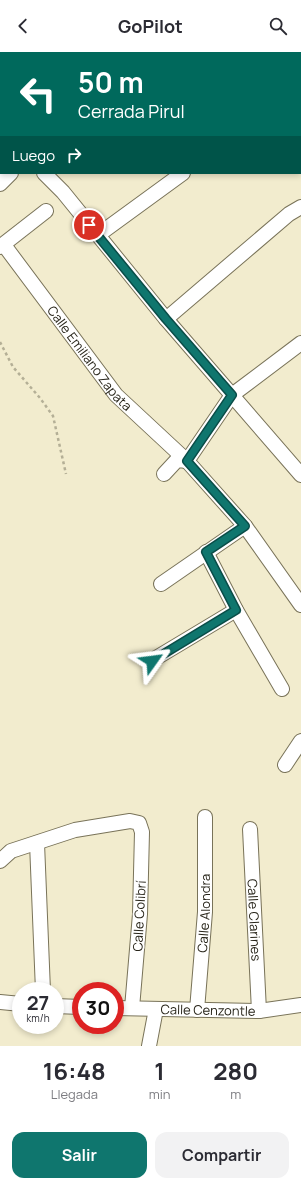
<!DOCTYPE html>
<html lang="es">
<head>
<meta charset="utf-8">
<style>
  body { margin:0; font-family:Manrope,sans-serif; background:#f2f2f3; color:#2b2b33; height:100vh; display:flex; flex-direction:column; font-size:15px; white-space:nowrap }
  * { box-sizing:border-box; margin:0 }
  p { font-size:13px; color:#7c7c81 }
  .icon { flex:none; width:22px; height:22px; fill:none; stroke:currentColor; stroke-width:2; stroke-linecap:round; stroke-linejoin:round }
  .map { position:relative; height:994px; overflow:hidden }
  .sheet { display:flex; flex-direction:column; background:#fff; flex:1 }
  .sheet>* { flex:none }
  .guide { position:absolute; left:0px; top:0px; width:301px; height:122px; box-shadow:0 2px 6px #0003; background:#00695c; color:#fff; overflow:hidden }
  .speed { position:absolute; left:12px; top:930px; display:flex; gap:8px; font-size:20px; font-weight:700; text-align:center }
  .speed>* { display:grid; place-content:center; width:52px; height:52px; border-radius:50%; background:#fff; box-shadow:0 2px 6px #0003; line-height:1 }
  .speed small { font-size:10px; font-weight:400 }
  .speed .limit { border:6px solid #d22; background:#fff; color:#111 }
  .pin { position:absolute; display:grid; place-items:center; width:34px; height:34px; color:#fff; margin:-17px; border:2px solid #fff; border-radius:50%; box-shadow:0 1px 4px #0007 }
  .me { position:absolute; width:44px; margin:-22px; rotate:59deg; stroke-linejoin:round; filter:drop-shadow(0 0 3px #0008) }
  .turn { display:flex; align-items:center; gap:14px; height:84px; padding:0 12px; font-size:18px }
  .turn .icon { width:52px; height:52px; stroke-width:2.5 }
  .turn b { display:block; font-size:28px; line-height:34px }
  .then { display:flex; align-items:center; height:38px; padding:0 12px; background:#0003; gap:8px; font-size:15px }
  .eta { display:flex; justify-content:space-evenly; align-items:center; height:68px; text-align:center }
  .eta b { font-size:24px; font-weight:700; line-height:28px }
  .action { display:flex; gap:8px; margin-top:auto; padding:8px 12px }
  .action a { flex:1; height:46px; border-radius:12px; background:#0f766e; color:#fff; font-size:16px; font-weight:700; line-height:46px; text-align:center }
  .action a+a { background:#f2f2f3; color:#2b2b33 }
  header { display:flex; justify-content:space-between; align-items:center; height:52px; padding:0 12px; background:#fff; font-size:18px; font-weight:700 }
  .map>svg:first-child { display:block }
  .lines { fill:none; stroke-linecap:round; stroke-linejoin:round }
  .minor-casing { stroke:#797359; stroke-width:16 }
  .path { stroke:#b4af96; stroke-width:2.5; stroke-dasharray:3 3; stroke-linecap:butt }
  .minor { stroke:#fff; stroke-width:14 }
  .route-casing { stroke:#0a4d48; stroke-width:10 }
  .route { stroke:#0f766e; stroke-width:7 }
  .labels { text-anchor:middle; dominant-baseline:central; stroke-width:3.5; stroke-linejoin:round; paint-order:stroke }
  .street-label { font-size:13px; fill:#272419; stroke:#fff }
</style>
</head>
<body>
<header><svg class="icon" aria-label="back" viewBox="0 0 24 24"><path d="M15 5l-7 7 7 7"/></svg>GoPilot<svg class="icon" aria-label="search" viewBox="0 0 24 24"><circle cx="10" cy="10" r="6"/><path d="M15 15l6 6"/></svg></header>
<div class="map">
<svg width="301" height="994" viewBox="0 0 301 994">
  <rect width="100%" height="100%" fill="#f2ecce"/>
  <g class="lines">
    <defs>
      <g id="minor">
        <polyline points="22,1 23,0"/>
        <polyline points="170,1 171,0"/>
        <polyline points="0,23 1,22"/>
        <polyline points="300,43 301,43"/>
        <polyline points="0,68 1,69"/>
        <polyline points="44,121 63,140 166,267 301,423"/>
        <polyline points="0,132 11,121"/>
        <polyline points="98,183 183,121"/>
        <path id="s1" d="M4,193l112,150 71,66 58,65 56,79"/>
        <polyline points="0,195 46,159"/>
        <polyline points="166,267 289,162 301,155"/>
        <polyline points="187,409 232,343 301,291"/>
        <polyline points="164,422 177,408 187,409"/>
        <polyline points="206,500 236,558 282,637"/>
        <polyline points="161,532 245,474"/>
        <polyline points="151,609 236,558"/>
        <polyline points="285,713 301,689"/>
        <path id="s2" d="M250,777l9,182"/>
        <polyline points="37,791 43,939"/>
        <polyline points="0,809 11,799 75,778 130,769 139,771 142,780 140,862 132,956"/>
        <polyline points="0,950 21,952"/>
        <polyline points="55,954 81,955"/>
        <path id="s3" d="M115,956l144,3 42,-6"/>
        <path id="s4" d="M197,958l8,-98v-95"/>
        <polyline points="149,994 156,957"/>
      </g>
    </defs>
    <use href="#minor" class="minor-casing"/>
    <polyline class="path" points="0,290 13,315 40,346 53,364 66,422"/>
    <use href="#minor" class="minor"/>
  </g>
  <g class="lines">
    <defs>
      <polyline id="route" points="89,173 166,267 232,343 187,409 245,474 206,500 236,558 152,609"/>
    </defs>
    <use href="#route" class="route-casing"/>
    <use href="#route" class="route"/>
  </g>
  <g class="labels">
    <g class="street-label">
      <text stroke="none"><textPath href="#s1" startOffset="142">Calle Emiliano Zapata</textPath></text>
      <text stroke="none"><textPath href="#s4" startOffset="97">Calle Alondra</textPath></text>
      <text transform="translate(139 864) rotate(-87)">Calle Colibrí</text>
      <text stroke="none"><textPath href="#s2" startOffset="91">Calle Clarines</textPath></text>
      <text stroke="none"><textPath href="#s3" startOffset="93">Calle Cenzontle</textPath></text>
    </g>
  </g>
</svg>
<div class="speed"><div>27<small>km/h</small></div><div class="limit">30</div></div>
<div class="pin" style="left:89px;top:173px;background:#d93025"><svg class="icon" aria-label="arrive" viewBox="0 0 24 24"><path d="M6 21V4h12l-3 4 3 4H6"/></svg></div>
<svg class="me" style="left:152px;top:609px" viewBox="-20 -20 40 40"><path d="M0-17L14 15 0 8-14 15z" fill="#0f766e" stroke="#fff" stroke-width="4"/></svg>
<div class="guide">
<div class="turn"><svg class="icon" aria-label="left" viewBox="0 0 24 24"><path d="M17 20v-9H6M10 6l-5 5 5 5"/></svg><div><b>50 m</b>Cerrada Pirul</div></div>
<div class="then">Luego<svg class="icon" aria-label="right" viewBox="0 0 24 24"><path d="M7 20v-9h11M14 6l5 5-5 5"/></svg></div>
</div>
</div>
<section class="sheet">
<div class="eta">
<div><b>16:48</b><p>Llegada</p></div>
<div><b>1</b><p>min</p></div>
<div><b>280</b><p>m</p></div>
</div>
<div class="action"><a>Salir</a><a>Compartir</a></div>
</section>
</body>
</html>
